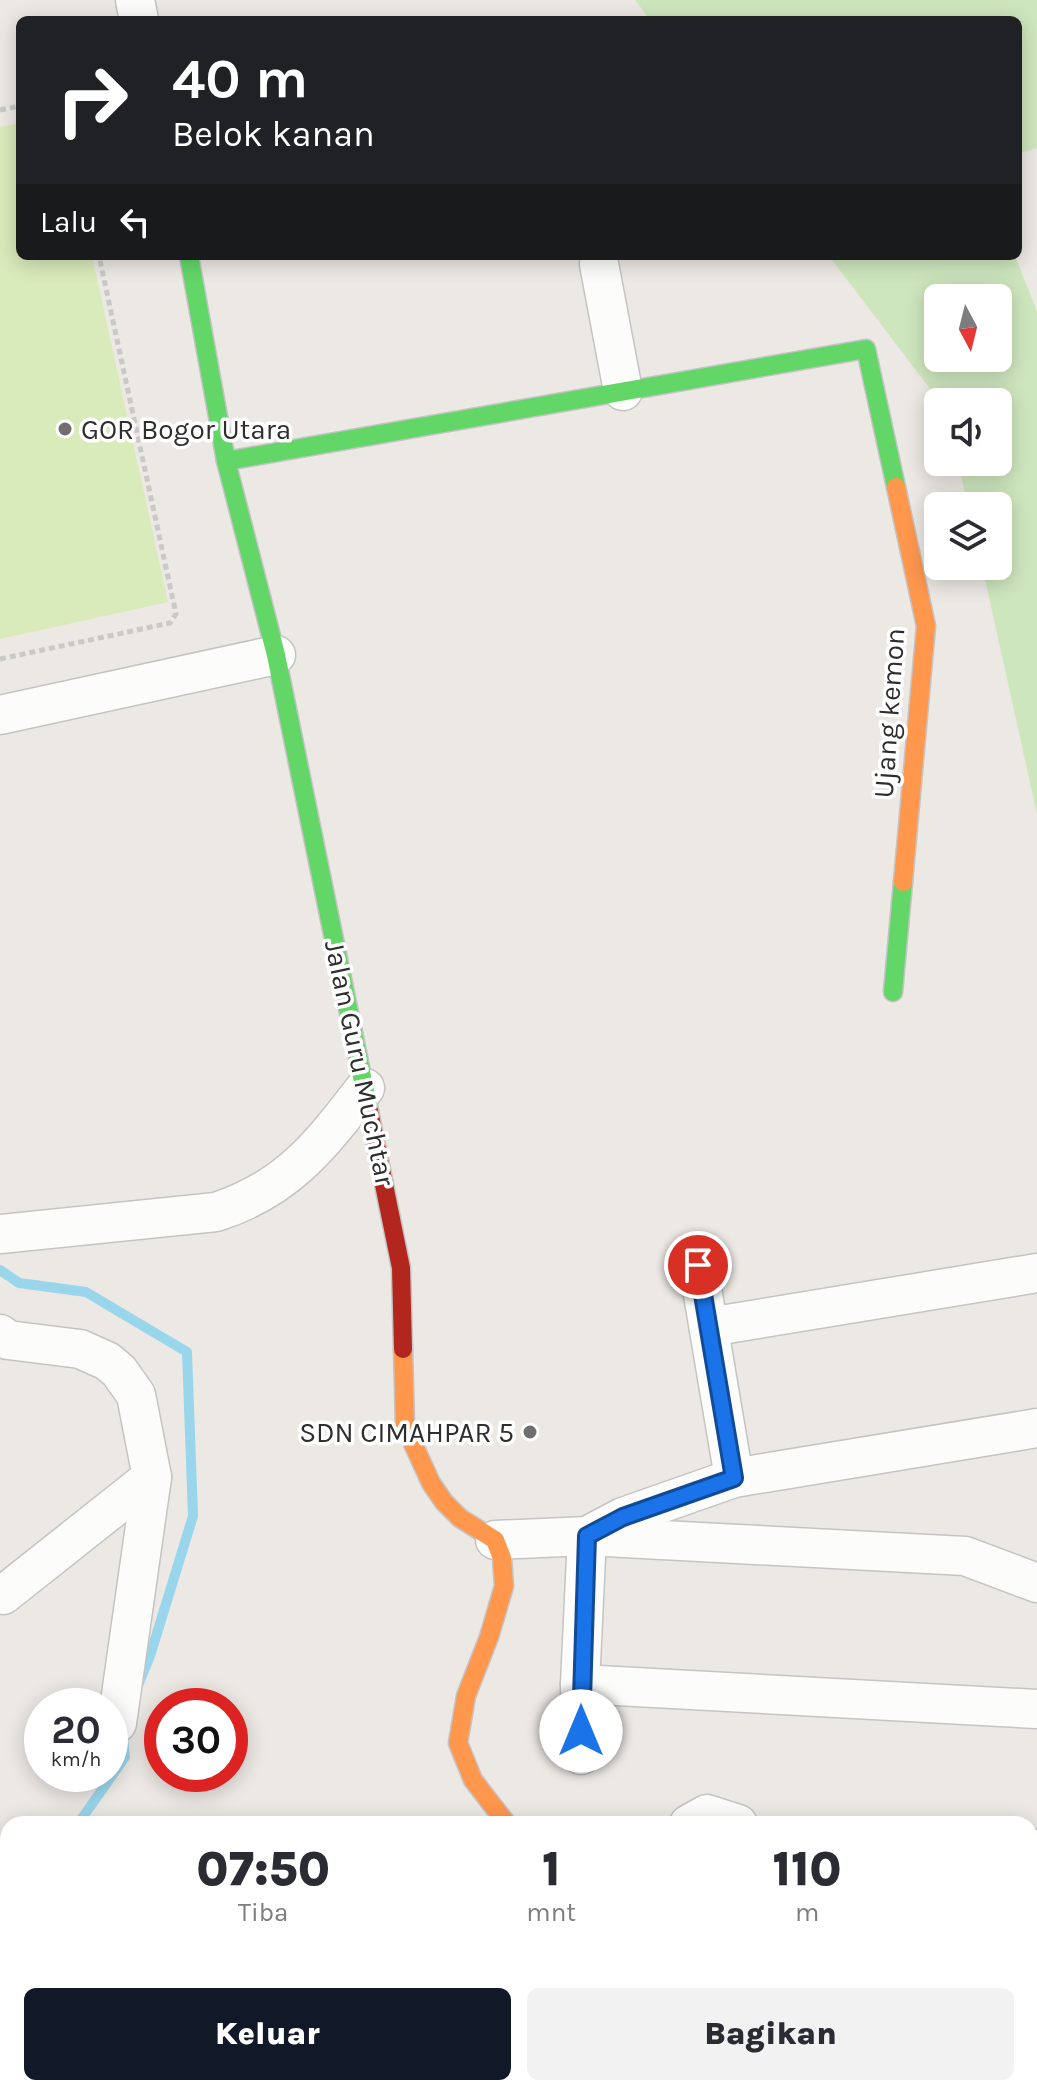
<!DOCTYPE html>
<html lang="id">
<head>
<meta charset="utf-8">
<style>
  body { margin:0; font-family:Karla,sans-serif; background:#f2f2f3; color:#2b2b33; height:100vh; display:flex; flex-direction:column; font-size:30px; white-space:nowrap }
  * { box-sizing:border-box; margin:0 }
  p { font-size:26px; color:#7c7c81 }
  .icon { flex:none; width:44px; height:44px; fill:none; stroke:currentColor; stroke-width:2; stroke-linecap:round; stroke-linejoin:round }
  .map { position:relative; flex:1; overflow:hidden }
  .side { position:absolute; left:0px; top:1816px; width:1038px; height:280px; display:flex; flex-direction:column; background:#fff; border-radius:24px 24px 0 0; box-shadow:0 4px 20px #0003 }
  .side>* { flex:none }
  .hud { position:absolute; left:16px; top:16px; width:1006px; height:244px; border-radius:12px; box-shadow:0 4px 20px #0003; background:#202124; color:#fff; overflow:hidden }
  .needle { width:52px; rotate:173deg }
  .fabs { position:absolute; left:924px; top:284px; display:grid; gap:16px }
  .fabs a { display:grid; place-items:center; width:88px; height:88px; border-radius:12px; background:#fff; box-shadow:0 4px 20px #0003; font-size:40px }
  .speed { position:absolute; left:24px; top:1688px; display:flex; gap:16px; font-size:40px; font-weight:700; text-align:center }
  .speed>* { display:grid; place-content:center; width:104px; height:104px; border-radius:50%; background:#fff; box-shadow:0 4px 20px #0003; line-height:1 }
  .speed small { font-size:20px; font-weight:400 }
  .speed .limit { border:12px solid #d22; background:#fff; color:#111 }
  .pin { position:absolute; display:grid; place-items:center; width:68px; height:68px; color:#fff; margin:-34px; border:4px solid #fff; border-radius:50%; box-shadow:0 2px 8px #0007 }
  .me { position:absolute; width:88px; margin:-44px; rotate:0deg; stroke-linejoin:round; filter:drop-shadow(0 0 6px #0008) }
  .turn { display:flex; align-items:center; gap:28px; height:168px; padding:0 24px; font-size:36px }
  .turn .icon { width:104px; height:104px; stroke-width:2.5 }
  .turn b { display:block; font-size:56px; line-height:68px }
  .then { display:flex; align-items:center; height:76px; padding:0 24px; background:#0003; gap:16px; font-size:30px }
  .eta { display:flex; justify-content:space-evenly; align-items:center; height:136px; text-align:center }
  .eta b { font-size:48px; font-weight:800; line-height:56px }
  .action { display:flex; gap:16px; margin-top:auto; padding:16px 24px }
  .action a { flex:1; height:92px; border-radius:12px; background:#111827; color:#fff; font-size:32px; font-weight:800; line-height:92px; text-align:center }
  .action a+a { background:#f2f2f3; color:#2b2b33 }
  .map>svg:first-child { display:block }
  .green { fill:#cee6be; fill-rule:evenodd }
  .pitch { fill:#d9eabb }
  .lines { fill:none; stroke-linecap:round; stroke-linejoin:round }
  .stream { stroke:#99d6ec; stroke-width:10 }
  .street-casing { stroke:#c5c4c5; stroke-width:41 }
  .fast-casing { stroke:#c5c4c5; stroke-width:21 }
  .slow-casing { stroke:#c5c4c5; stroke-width:21 }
  .jam-casing { stroke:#c5c4c5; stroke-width:21 }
  .path { stroke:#c9c9c8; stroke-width:5; stroke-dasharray:6 4; stroke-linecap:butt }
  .street { stroke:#fcfcfb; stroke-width:38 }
  .fast { stroke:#63d668; stroke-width:18 }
  .slow { stroke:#ff974d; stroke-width:18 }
  .jam { stroke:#b3261e; stroke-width:18 }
  .route-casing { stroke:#114b97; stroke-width:20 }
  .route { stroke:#1a73e8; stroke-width:14 }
  .poi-dot { fill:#706f6e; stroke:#fff; stroke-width:3 }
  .labels { text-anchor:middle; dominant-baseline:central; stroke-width:7; stroke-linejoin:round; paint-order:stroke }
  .poi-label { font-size:28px; fill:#2e2e2e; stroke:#fff; text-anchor:start }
  .street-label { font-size:28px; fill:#2e2e2e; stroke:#fff }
</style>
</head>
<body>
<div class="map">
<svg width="1037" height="2096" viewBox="0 0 1037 2096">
  <rect width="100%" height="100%" fill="#ece8e4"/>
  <g class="green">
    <polygon points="635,0 1037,0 1037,148 1018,154 1018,20 650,20"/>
    <path d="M829,256h186l22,55v503l-55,-248h16v-60h-30l-10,-44h40v-60h-58zM938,298h60v60h-60z"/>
  </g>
  <polygon class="pitch" points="20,123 20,256 92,256 168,602 0,639 0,127"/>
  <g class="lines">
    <g class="stream">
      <polyline points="0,1270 19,1283 86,1292 187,1352 193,1516 150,1656 138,1685"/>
      <polyline points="78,1824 125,1757 122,1730"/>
      <polyline points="528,2088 535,2096"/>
    </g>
    <defs>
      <g id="street">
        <polyline points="135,0 139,20"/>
        <polyline points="599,264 623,391"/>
        <polyline points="0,715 276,655"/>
        <path d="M0,1234l216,-22c72,-23 105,-67 149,-124"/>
        <polyline points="698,1265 734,1478"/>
        <polyline points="709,1327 1037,1273"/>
        <polyline points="0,1334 8,1340 80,1349 107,1361 119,1371 136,1395 152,1477 117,1723"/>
        <polyline points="495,1540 587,1536 965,1556 1037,1583"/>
        <polyline points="3,1595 152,1477"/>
        <polyline points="580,1684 1037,1709"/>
        <polyline points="581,1755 580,1684 587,1536 623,1517 734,1478 1037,1428"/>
        <polyline points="689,1824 707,1814 738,1824"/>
        <polyline points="1030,1848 1037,1849"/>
        <polyline points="798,2088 802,2096"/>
      </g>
      <g id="fast">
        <polyline points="189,256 226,461 276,655 369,1111"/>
        <polyline points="226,461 866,349 896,487"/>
        <polyline points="893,992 903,882"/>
      </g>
      <g id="slow">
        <polyline points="896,487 926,626 903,882"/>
        <polyline points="403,1349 405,1426 431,1483 444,1502 460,1518 495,1540 502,1558 504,1586 489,1637 466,1696 458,1743 473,1780 507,1824"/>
      </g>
      <polyline id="jam" points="369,1111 401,1268 403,1349"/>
    </defs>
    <use href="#street" class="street-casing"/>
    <use href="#fast" class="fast-casing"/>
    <use href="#slow" class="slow-casing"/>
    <use href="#jam" class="jam-casing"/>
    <g class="path">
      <polyline points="0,110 20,106"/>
      <polyline points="0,659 170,623 176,614 99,256"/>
    </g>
    <use href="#street" class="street"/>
    <use href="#fast" class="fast"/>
    <use href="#slow" class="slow"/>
    <use href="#jam" class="jam"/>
  </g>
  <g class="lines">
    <defs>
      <polyline id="route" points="581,1731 587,1536 623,1517 734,1478 698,1265"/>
    </defs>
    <use href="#route" class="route-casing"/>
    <use href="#route" class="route"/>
  </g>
  <g class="poi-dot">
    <circle cx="65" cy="429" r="8"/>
    <circle cx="530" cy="1432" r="8"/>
  </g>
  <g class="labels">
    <g class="poi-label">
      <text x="81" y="429">GOR Bogor Utara</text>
      <text x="514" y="1432" text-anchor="end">SDN CIMAHPAR 5</text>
    </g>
    <g class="street-label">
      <text transform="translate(889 713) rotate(-86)">Ujang kemon</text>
      <text transform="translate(360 1063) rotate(78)">Jalan Guru Muchtar</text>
    </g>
  </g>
</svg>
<div class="fabs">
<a><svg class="needle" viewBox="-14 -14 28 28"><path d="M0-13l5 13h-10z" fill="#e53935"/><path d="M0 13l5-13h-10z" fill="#7c7c81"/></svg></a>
<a><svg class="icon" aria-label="sound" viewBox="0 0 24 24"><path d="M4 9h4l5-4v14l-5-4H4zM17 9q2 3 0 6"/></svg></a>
<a><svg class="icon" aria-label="layers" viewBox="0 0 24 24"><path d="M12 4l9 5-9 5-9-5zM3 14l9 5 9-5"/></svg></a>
</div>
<div class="speed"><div>20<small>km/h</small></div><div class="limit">30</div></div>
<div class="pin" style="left:698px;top:1265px;background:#d93025"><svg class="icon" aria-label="arrive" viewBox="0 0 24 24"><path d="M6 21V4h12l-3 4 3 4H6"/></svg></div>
<svg class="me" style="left:581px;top:1731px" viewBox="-20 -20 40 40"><circle r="19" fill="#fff"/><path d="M0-13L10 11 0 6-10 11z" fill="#1a73e8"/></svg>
<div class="hud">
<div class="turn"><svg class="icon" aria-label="right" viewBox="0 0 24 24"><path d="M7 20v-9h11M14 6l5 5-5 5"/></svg><div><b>40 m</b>Belok kanan</div></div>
<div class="then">Lalu<svg class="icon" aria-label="left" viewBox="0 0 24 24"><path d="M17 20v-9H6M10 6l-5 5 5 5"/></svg></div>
</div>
<section class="side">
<div class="eta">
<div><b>07:50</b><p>Tiba</p></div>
<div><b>1</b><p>mnt</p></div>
<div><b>110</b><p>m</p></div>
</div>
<div class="action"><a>Keluar</a><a>Bagikan</a></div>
</section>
</div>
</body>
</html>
